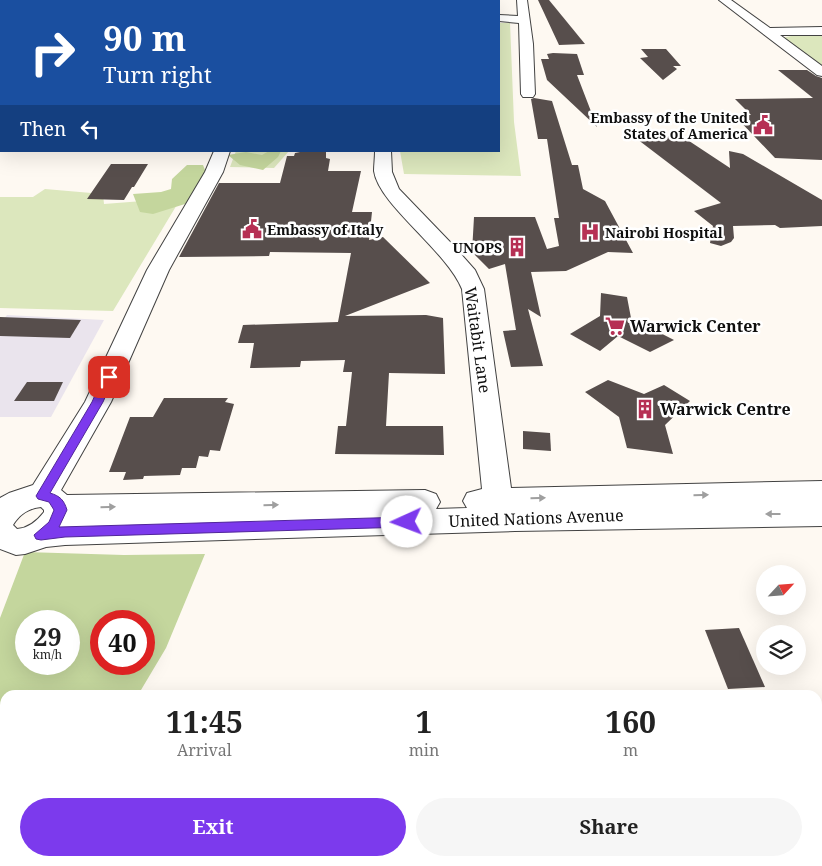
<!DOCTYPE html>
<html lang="en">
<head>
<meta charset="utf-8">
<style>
  body { margin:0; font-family:"Noto Serif",serif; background:#f6f6f6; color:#222; height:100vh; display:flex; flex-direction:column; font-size:19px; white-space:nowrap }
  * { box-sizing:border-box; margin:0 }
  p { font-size:16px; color:#767676 }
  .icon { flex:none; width:28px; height:28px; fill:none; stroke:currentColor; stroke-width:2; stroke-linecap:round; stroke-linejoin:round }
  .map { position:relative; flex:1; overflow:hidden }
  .details { position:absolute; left:0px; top:690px; width:822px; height:176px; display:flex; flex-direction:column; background:#fff; border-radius:15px 15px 0 0; box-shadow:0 5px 20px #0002 }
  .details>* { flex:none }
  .guide { position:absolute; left:0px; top:0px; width:500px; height:152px; box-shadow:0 5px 20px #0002; background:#1a4fa0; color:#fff; overflow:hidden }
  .needle { width:32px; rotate:64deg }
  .controls { position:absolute; left:756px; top:565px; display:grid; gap:10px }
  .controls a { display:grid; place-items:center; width:50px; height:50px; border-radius:50%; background:#fff; box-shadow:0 5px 20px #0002; font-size:25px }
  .speed { position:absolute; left:15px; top:610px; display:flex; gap:10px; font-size:25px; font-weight:700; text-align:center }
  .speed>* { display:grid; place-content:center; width:65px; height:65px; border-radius:50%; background:#fff; box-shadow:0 5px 20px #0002; line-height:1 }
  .speed small { font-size:12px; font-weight:400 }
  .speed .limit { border:8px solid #d22; background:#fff; color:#111 }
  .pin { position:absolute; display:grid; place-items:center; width:42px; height:42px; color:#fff; margin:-21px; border-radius:10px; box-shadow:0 2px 8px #0006 }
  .me { position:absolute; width:55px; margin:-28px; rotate:268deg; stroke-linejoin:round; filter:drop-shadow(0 0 4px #0008) }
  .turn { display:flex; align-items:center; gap:18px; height:105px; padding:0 20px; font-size:22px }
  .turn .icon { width:65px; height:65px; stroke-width:2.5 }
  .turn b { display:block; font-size:35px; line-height:42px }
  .then { display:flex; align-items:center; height:48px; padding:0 20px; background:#0003; gap:10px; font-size:19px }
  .eta { display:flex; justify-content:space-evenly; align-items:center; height:85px; text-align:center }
  .eta b { font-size:30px; font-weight:700; line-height:35px }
  .action { display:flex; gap:10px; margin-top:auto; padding:10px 20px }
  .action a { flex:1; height:58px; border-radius:30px; background:#7c3aed; color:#fff; font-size:20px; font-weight:700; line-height:58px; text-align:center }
  .action a+a { background:#f6f6f6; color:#222 }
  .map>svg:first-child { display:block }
  .industrial { fill:#eae4ed }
  .green { fill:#dce7bd }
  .forest { fill:#c4d69d; fill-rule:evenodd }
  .building { fill:#574e4c }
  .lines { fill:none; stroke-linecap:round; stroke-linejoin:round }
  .minor-casing { stroke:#424242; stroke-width:2 }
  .major-casing { stroke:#202020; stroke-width:30 }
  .minor { fill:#fff; fill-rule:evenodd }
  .major { stroke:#efb571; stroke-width:28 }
  .oneway { fill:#9f9f9f }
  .route { fill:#7c3aed; stroke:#51269a }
  .labels { text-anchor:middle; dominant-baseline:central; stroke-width:5; stroke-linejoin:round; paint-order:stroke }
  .far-poi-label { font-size:14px; font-weight:bold; fill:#0f0f0f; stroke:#fff; text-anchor:end }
  .poi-label { font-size:16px; font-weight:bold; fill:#0f0f0f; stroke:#fff; text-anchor:start }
  .street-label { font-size:16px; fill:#0f0f0f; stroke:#fff }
</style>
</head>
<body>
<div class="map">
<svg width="822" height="866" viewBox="0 0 822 866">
  <rect width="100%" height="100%" fill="#fef9f2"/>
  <polygon class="industrial" points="7,315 104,320 51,417 0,417 0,324"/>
  <g class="green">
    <polygon points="499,23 510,23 514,122 521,176 404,174 400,151 499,151"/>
    <polygon points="822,33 822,67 782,38 800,34"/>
    <polygon points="236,151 289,151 274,168 230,167"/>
    <polygon points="45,189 103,194 104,204 181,198 113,311 0,308 0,197 33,197"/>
  </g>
  <g class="forest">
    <polygon points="269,151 281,151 278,157 263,170 240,165 228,155 246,152 262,155"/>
    <polygon points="187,165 203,165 207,175 185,204 153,214 140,212 133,194 161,192 171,189 172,179"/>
    <path d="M25,552l99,3 81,-1 -39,94 -28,47h-133v166h147l3,5h-155v-248zM26,621h43v43h-43zM101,621h43v43h-43z"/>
  </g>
  <g class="building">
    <polygon points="538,0 549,0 585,44 559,45"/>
    <polygon points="641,49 666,49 681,66 673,66 677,69 663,80 640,58 648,57"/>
    <polygon points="553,53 577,54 584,75 577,75 597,127 547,80 541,59 549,59 547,54"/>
    <polygon points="778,70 807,70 816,76 822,78 822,160 775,158 734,115 751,115 735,99 813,98"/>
    <polygon points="534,98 552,101 572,165 578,165 583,189 605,201 633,253 608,252 566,271 531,272 541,317 528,309 543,366 511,367 503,331 516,330 505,264 489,269 472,252 474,217 535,217 547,249 559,246 554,218 559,218 547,139 538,139 531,99"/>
    <polygon points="680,135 730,168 729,151 743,154 822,200 822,226 780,228 775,225 733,226 734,238 731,242 721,246 710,243 713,226 694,211 721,203 637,139"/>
    <polygon points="305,151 326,151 326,158 330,159 328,171 361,171 352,212 372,212 369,240 383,237 430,283 345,316 426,315 443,318 445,374 389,373 386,426 443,426 444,455 335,454 338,426 346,426 352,372 343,372 345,360 301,361 300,367 250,368 254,343 238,343 243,325 338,322 351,253 270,252 269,256 179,257 219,183 280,183 287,156 294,156 295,153"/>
    <polygon points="111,164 148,164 134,187 132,187 124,200 87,199"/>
    <polygon points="601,293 627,297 631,318 674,340 650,352 618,336 600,351 570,334 600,316"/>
    <polygon points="0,317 81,320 70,338 0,336"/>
    <polygon points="608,380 644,394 664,385 690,401 665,425 673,454 627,448 619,417 585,392"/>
    <polygon points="27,382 63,382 54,401 14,401"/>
    <polygon points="164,398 228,398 225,402 234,404 220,451 210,450 208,457 199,456 196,468 182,468 180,475 144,476 143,479 123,480 126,472 109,472 130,417 153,417"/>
    <polygon points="523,431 550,433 551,451 523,449"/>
    <polygon points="739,628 765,687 728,689 705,630"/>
  </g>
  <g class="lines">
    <defs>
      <g id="minor">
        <polygon points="517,0 527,0 533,44 535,94 533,97 523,97 521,94 519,23 499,21 499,15 518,16"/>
        <polygon points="719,0 731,0 770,28 822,27 822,35 780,35 822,66 822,76 817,75"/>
        <path d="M214,151h16l-7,21 -54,98 -58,132 -50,88 6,5 358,-5 11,4 4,8 -4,7 31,-1 -4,-7 4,-8 15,-4 -20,-200c-16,-39 -83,-84 -88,-118 0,-6 1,-13 1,-20h16l1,21 7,17 53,55 23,26 9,19 27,199 311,-7v45l-307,5 -450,14 -19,2 -21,7 -9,1 -16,-6v-51l9,-5 24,-8 52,-83 62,-132 58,-98zM41,507l3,3v2c-7,9 -15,16 -27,17l-4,-4c6,-10 16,-17 28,-18z"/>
      </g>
      <g id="major">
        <polyline points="86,1 88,0"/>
        <polyline points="0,68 1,67"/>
      </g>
    </defs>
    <use href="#minor" class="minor-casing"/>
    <use href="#major" class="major-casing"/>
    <use href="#minor" class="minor"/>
    <use href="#major" class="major"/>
  </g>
  <defs><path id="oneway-solid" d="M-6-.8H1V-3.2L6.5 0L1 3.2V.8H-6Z" transform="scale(1.25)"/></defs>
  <g class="oneway">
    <use href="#oneway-solid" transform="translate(701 495) rotate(-1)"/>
    <use href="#oneway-solid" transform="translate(538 498) rotate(-2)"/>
    <use href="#oneway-solid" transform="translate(271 505) rotate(-1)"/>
    <use href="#oneway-solid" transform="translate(108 507) rotate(-1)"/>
    <use href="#oneway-solid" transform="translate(773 514) rotate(180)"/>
  </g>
  <path class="route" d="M109,374l5,3 -11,25 -53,91c10,3 14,7 17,17l-8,17 348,-10 5,1 1,4 -1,3 -5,2 -342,10 -24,3 -5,-1 -2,-4 15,-13 5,-12 -5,-8 -11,-3 -2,-3 56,-94 11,-25z"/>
  <defs>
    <symbol id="civic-bare" viewBox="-9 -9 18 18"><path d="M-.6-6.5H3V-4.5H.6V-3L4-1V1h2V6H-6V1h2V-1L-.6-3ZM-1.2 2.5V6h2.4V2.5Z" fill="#b63054" stroke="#fff" stroke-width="2.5" paint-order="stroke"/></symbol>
    <symbol id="hospital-bare" viewBox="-9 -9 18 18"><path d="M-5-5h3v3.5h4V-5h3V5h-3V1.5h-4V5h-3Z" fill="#b63054" stroke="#fff" stroke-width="2.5" paint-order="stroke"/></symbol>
    <symbol id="building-bare" viewBox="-9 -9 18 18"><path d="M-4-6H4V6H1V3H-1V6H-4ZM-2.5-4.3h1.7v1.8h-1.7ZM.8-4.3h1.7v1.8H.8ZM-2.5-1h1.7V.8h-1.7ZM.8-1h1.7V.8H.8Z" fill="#b63054" stroke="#fff" stroke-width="2.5" paint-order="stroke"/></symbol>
    <symbol id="supermarket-bare" viewBox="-9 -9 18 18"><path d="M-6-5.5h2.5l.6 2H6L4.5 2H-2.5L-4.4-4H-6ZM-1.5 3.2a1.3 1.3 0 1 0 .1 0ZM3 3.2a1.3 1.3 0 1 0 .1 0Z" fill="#b63054" stroke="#fff" stroke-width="2.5" paint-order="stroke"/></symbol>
  </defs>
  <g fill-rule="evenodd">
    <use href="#civic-bare" x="749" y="111" width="28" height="28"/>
    <use href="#civic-bare" x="238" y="215" width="28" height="28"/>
    <use href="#hospital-bare" x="576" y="218" width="28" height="28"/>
    <use href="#building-bare" x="503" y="233" width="28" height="28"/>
    <use href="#supermarket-bare" x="601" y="312" width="28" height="28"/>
    <use href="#building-bare" x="631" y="395" width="28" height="28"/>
  </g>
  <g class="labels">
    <g class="far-poi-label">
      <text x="748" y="117">Embassy of the United<tspan x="748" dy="16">States of America</tspan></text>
      <text x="267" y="229" text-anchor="start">Embassy of Italy</text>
      <text x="605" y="232" text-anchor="start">Nairobi Hospital</text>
      <text x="502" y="247">UNOPS</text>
    </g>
    <g class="poi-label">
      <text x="630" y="326">Warwick Center</text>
      <text x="660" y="409">Warwick Centre</text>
    </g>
    <g class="street-label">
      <text transform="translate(478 340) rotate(82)">Waitabit Lane</text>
      <text transform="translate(536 518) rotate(-2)">United Nations Avenue</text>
    </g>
  </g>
</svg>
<div class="controls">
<a><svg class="needle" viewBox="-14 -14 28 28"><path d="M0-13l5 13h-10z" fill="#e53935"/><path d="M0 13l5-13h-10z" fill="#767676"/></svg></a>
<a><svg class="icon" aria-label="layers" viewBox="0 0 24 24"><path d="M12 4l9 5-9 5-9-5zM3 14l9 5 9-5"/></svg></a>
</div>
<div class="speed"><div>29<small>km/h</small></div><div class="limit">40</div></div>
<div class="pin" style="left:109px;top:377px;background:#d93025"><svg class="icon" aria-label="arrive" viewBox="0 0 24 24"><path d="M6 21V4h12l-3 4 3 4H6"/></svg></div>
<svg class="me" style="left:407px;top:522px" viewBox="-20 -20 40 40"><circle r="19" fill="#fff"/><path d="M0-13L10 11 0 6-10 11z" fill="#7c3aed"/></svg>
<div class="guide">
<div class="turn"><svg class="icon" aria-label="right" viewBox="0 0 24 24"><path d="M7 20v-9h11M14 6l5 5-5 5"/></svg><div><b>90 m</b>Turn right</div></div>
<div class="then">Then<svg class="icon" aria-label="left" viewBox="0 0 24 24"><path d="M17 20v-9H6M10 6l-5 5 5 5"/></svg></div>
</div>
<section class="details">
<div class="eta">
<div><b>11:45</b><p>Arrival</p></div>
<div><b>1</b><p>min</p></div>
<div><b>160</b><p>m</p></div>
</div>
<div class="action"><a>Exit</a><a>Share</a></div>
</section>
</div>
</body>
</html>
